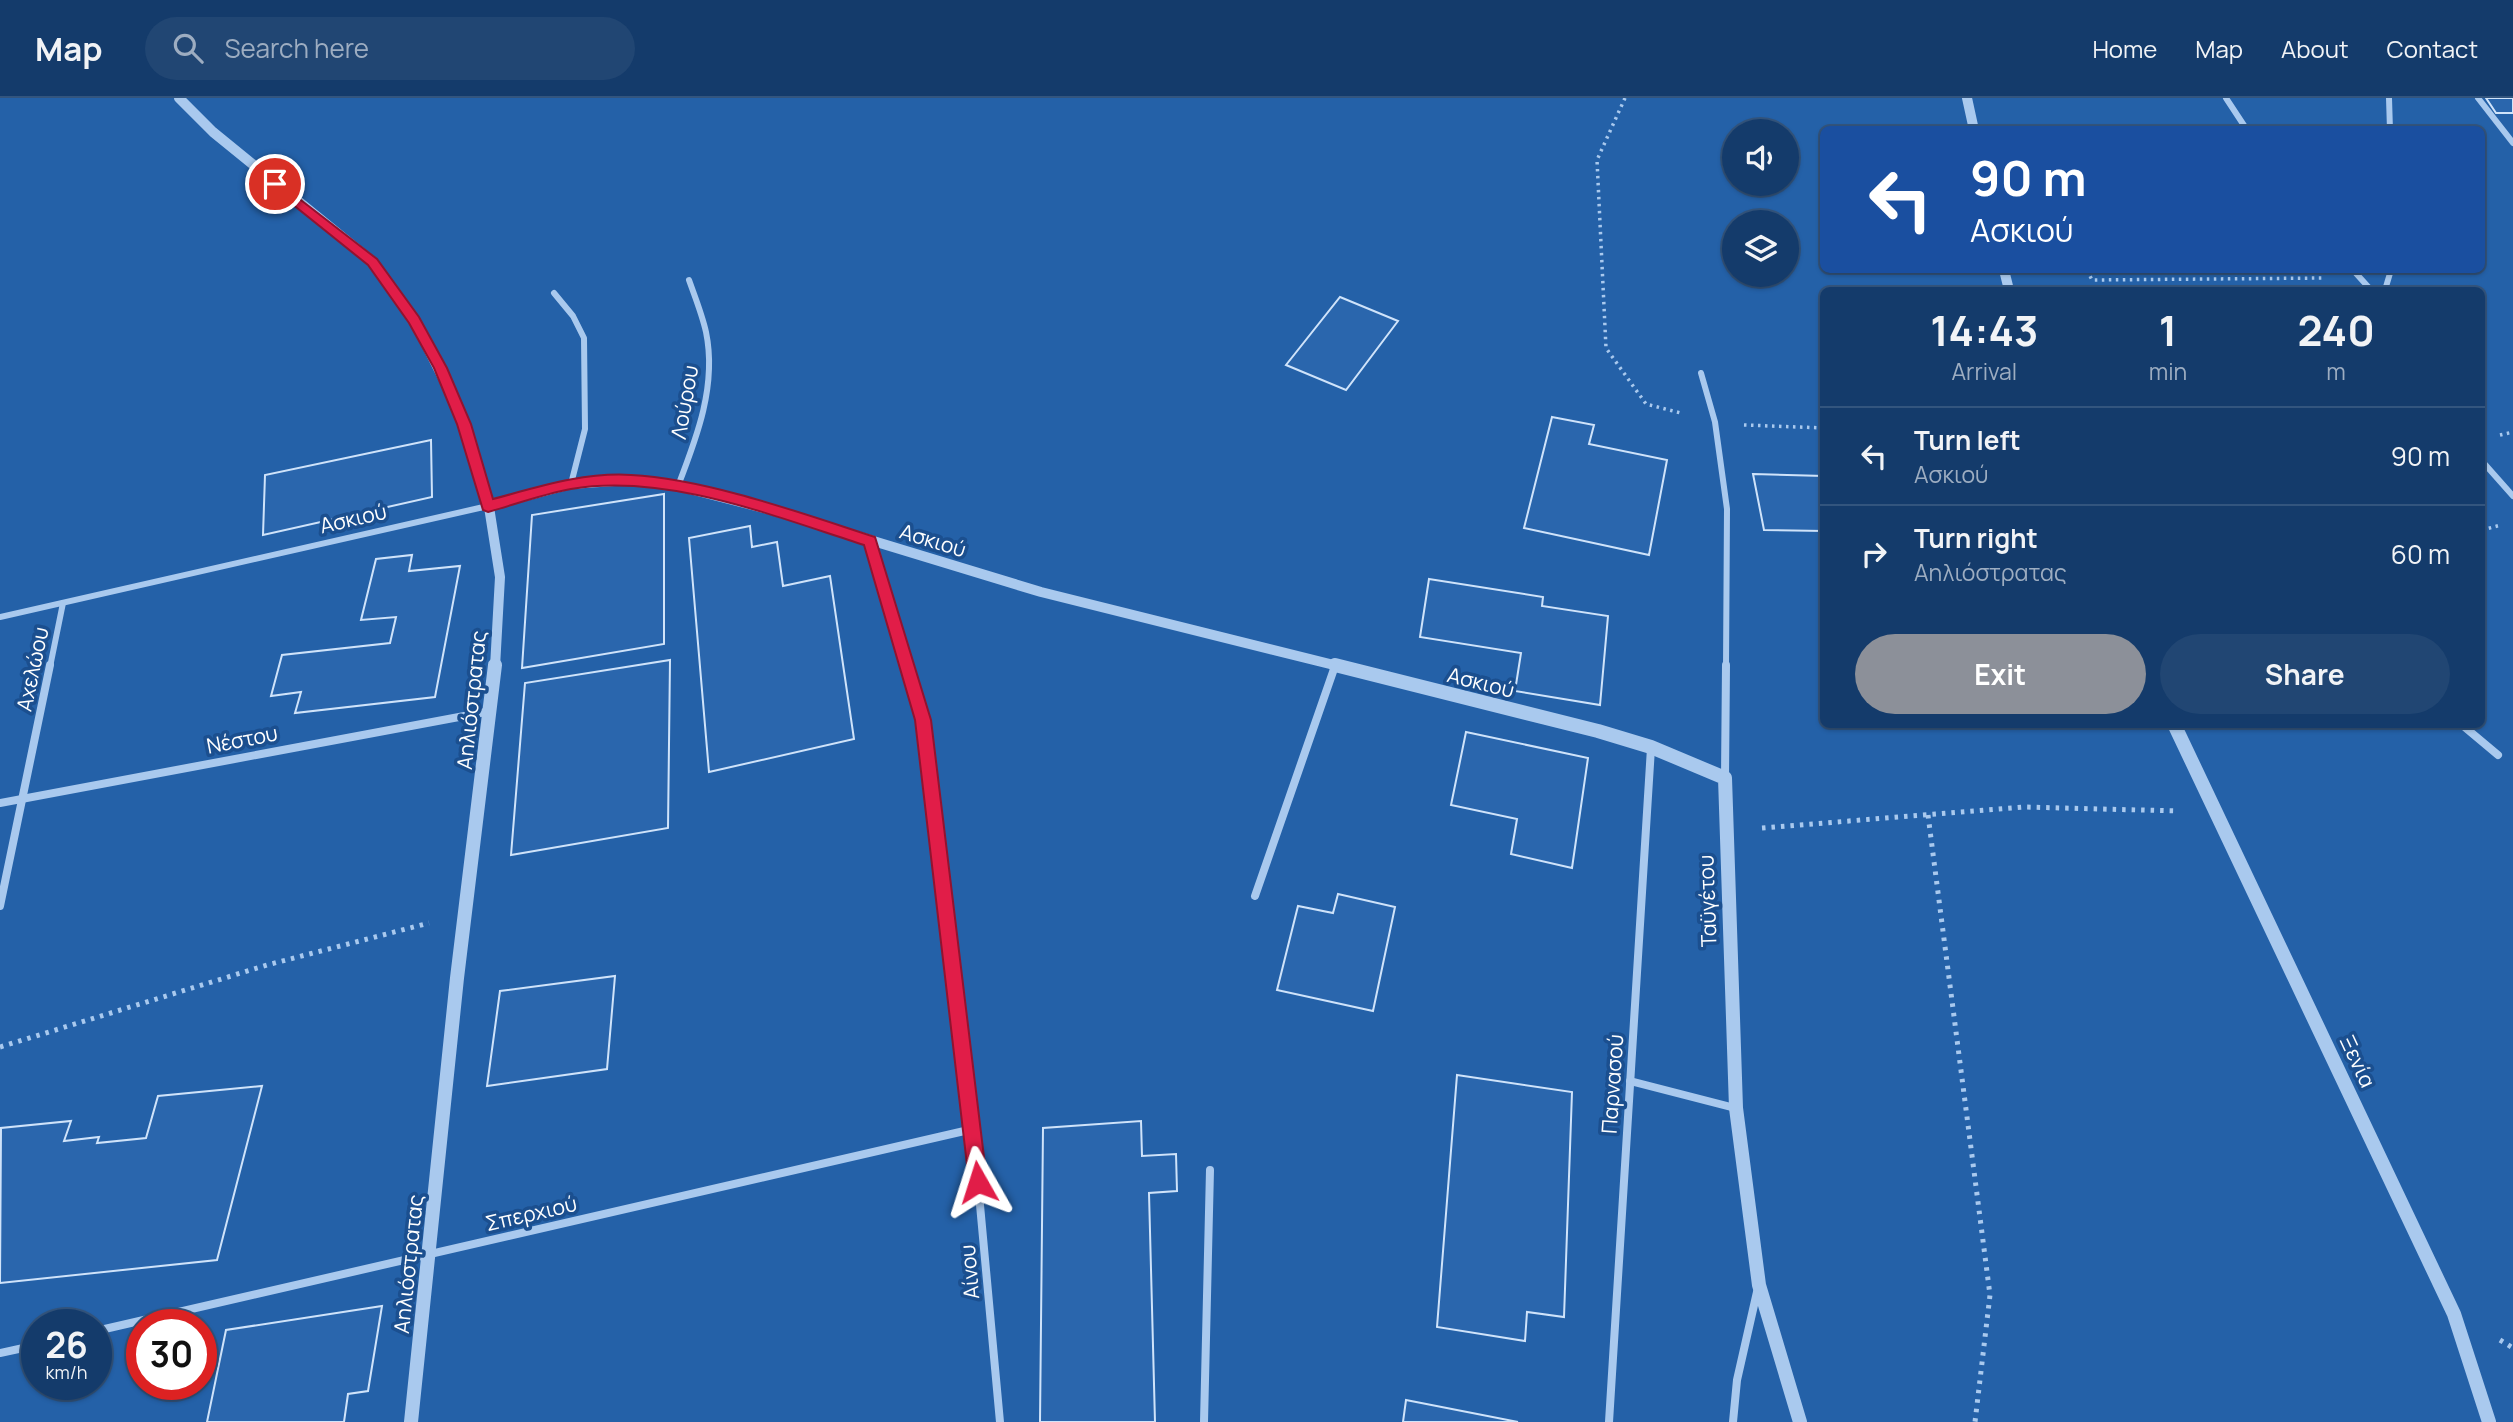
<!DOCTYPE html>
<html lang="en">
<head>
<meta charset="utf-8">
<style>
  body { margin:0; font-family:Manrope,sans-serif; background:#214673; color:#f1f3f6; height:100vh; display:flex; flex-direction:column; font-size:26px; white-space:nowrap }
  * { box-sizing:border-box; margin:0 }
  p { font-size:23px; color:#9dadc1 }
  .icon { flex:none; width:38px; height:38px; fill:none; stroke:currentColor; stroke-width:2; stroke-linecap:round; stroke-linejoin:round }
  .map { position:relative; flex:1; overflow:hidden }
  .side { position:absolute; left:1820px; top:189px; width:665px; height:441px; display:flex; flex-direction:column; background:#143b6b; border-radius:10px; box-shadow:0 2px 5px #0004,0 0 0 2px #33557e }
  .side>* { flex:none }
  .guide { position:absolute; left:1820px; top:28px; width:665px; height:147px; border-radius:10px; box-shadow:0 2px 5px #0004,0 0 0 2px #33557e; background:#1a4fa0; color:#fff; overflow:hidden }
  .fabs { position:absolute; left:1722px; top:21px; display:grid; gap:14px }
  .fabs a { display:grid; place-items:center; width:77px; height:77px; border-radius:50%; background:#143b6b; box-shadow:0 2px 5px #0004,0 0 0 2px #33557e; font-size:35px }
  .speed { position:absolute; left:21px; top:1211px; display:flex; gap:14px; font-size:35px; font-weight:700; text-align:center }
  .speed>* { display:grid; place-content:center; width:91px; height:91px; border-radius:50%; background:#143b6b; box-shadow:0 2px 5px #0004,0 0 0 2px #33557e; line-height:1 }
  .speed small { font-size:18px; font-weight:400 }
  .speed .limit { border:10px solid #d22; background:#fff; color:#111 }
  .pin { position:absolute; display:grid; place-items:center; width:60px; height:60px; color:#fff; margin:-30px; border:4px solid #fff; border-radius:50%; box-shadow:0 2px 7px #0007 }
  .me { position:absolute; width:77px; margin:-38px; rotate:354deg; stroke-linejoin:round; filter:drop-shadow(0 0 5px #0008) }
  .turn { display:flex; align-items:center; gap:24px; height:147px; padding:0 35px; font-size:32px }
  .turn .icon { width:91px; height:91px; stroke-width:2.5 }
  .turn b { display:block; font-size:49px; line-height:60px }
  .eta { display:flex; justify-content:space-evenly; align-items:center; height:119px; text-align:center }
  .eta b { font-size:42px; font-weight:700; line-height:49px }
  .primary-button { display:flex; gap:14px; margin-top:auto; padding:14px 35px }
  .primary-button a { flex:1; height:80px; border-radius:42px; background:#8c9099; color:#fff; font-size:28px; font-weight:700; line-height:80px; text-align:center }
  .primary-button a+a { background:#214673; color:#f1f3f6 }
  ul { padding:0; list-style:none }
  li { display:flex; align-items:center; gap:21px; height:98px; padding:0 35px; border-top:2px solid #33557e }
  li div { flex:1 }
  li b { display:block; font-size:26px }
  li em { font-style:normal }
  header { display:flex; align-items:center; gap:42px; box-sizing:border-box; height:98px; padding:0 35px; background:#143b6b; border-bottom:2px solid #33557e }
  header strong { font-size:33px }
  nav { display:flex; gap:38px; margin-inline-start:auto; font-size:24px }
  .search { width:490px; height:63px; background:#214673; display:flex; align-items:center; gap:18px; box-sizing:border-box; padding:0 24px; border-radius:38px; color:#9dadc1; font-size:26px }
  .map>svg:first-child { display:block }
  .green { fill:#2461a8; fill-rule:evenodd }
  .building { fill:#2a66ad; stroke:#cfe3fa; stroke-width:2 }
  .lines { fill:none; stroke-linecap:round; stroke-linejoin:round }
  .path-far1 { stroke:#a9c9ee; stroke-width:3.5; stroke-dasharray:2.5 4.5; stroke-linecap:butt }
  .path { stroke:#a9c9ee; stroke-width:5; stroke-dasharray:3.5 6; stroke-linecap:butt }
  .minor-far1 { stroke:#a9c9ee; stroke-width:6 }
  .minor { stroke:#a9c9ee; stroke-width:8 }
  .tertiary-far1 { stroke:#a9c9ee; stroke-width:10 }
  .tertiary { stroke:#a9c9ee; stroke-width:14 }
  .route { fill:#e11d48; stroke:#92132f; stroke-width:2 }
  .labels { text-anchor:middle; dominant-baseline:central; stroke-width:7; stroke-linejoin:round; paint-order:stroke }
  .street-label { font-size:21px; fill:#fff; stroke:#1b4f8f }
</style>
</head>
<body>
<header>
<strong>Map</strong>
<div class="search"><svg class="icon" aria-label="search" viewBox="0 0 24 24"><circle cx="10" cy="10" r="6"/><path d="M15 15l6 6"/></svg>Search here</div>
<nav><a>Home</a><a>Map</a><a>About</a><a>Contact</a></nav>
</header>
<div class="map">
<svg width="2513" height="1324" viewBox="0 0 2513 1324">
  <rect width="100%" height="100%" fill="#1b4f8f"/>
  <path class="green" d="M0,0h2513v1324h-2513zM1824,32h658v140h-658zM1734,33h53v53h-53zM1734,124h53v53h-53zM1824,192h658v434h-658zM37,1227h59v59h-59zM142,1227h59v59h-59z"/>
  <g class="building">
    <polygon points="2486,0 2513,0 2513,15 2496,15"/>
    <polygon points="1340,199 1398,223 1346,292 1286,267"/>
    <polygon points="1552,319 1594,327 1589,346 1667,362 1649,457 1524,430"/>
    <polygon points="431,342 432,399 263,437 265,377"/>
    <polygon points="1753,376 1824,378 1824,433 1764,432"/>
    <polygon points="664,396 664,546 522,570 532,417"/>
    <polygon points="750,428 752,449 777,444 783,488 830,478 854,641 709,674 689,440"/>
    <polygon points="412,457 409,473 460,468 435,599 295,615 301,594 271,598 282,557 390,545 396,519 361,522 376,461"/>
    <polygon points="1429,481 1543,499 1542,508 1608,518 1600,607 1515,593 1521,555 1420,539"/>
    <polygon points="670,562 668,730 511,757 525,585"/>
    <polygon points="1466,634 1588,660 1572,770 1511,756 1517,721 1451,707"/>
    <polygon points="1338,796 1395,809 1373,913 1277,892 1298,808 1333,815"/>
    <polygon points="615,878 607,971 487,988 500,893"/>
    <polygon points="1457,977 1572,994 1564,1219 1527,1214 1525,1243 1437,1229"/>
    <polygon points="262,988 217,1162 0,1185 1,1030 71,1023 64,1043 99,1039 97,1045 146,1040 158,998"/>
    <polygon points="1141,1023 1142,1058 1176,1056 1177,1093 1149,1095 1155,1324 1040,1324 1043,1030"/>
    <polygon points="382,1208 368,1293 348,1296 344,1324 207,1324 226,1232"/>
    <polygon points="1406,1302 1518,1324 1403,1324"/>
  </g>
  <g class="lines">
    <g class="path-far1">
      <polyline points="1625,0 1597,62 1606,250 1646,306 1681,315"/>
      <polyline points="2087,172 2092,182 2324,180"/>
      <polyline points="1744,327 1824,330"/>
      <polyline points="2500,337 2513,334"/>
      <polyline points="2482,432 2501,427"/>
    </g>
    <g class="path">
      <polyline points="1928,717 1990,1197 1975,1324"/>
      <polyline points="1762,730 2023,709 2179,713"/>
      <polyline points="0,949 267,867 429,825"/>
      <polyline points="2500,1242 2513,1250"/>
    </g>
    <g class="minor-far1">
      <polyline points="2226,0 2247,32"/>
      <polyline points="2389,0 2390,32"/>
      <polyline points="2478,0 2513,45"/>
      <polyline points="2353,172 2371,192"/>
      <polyline points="2385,192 2391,172"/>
      <polyline points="554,195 573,218 584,240 585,331 571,386"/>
      <polyline points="1701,275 1715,324 1727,411 1726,569"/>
      <polyline points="2482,363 2513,398"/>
      <path d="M678,388c19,-49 39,-101 28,-154 -4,-18 -11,-35 -17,-52"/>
      <polyline points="870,443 907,569"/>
      <polyline points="0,519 488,408"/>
      <polyline points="50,569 63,505"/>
    </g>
    <g class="minor">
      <polyline points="907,567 923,622 973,1031 1000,1324"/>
      <polyline points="2461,626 2498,657"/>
      <polyline points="1725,680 1726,567"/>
      <polyline points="0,705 491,613"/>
      <polyline points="1255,798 1335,568"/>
      <polyline points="0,808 50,567"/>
      <polyline points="1630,983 1735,1010"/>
      <polyline points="96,1233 973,1031"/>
      <polyline points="0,1255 37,1247"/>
      <polyline points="1204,1324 1210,1072"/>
      <polyline points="1609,1324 1651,650"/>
      <polyline points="1733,1324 1737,1282 1757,1194"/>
    </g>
    <g class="tertiary-far1">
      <polyline points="179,0 213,34 373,164 417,228 452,298 467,334 489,409 500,479 495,569"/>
      <polyline points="1967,0 1974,32"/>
      <polyline points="2004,172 2009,192"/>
      <polyline points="488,408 571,386 629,382 678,388 768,411 1041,494 1342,569"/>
    </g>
    <g class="tertiary">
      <polyline points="1335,567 1598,633 1651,649 1725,680 1736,1010 1759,1187 1800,1324"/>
      <polyline points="2174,626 2454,1216 2489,1324"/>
      <polyline points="411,1324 457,880 495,567"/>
    </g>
  </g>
  <path class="route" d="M275,82l102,79 42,58 28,51 24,56 22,75c45,-12 91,-27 138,-24 76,4 170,38 244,62l56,183 56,462 -2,7 -7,2 -7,-2 -2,-7 -54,-462 -51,-175c-91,-29 -197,-72 -293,-56 -27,5 -55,15 -83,23l-5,-2 -26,-86 -23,-56 -25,-45 -41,-58 -97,-78 -2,-3z"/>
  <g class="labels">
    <g class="street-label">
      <text transform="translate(684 304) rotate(-80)">Λούρου</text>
      <text transform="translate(353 420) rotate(-13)">Ασκιού</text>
      <text transform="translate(933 442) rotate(17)">Ασκιού</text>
      <text transform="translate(32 571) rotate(-78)">Αχελώου</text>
      <text transform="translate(1481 584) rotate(14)">Ασκιού</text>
      <text transform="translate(471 602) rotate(-84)">Αηλιόστρατας</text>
      <text transform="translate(242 641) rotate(-11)">Νέστου</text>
      <text transform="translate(1707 803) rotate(-92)">Ταϋγέτου</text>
      <text transform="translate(2358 963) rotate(65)">Ξενία</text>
      <text transform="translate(1612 986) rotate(-86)">Παρνασού</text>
      <text transform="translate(531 1115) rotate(-13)">Σπερχιού</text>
      <text transform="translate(408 1166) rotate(-84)">Αηλιόστρατας</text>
      <text transform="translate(969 1174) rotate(-95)">Αίνου</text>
    </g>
  </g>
</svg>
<div class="fabs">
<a><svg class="icon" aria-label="sound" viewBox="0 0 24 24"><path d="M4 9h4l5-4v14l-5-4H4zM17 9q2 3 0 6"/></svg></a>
<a><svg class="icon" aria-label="layers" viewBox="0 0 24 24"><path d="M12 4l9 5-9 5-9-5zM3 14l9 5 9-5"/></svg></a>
</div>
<div class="speed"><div>26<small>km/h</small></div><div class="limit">30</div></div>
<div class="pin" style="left:275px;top:86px;background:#d93025"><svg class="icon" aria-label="arrive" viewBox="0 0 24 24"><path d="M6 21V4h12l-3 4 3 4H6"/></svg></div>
<svg class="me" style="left:978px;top:1084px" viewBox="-20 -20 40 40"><path d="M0-17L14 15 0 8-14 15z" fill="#e11d48" stroke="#fff" stroke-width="4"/></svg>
<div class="guide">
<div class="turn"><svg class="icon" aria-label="left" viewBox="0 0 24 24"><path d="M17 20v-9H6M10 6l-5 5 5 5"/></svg><div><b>90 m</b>Ασκιού</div></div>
</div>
<section class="side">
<div class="eta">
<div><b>14:43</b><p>Arrival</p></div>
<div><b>1</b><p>min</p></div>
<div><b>240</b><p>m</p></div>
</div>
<ul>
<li><svg class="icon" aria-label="left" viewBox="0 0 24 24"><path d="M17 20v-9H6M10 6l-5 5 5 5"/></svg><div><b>Turn left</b><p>Ασκιού</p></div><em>90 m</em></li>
<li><svg class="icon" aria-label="right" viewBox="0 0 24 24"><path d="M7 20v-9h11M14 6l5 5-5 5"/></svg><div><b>Turn right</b><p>Αηλιόστρατας</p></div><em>60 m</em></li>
</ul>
<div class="primary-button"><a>Exit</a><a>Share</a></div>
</section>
</div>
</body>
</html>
